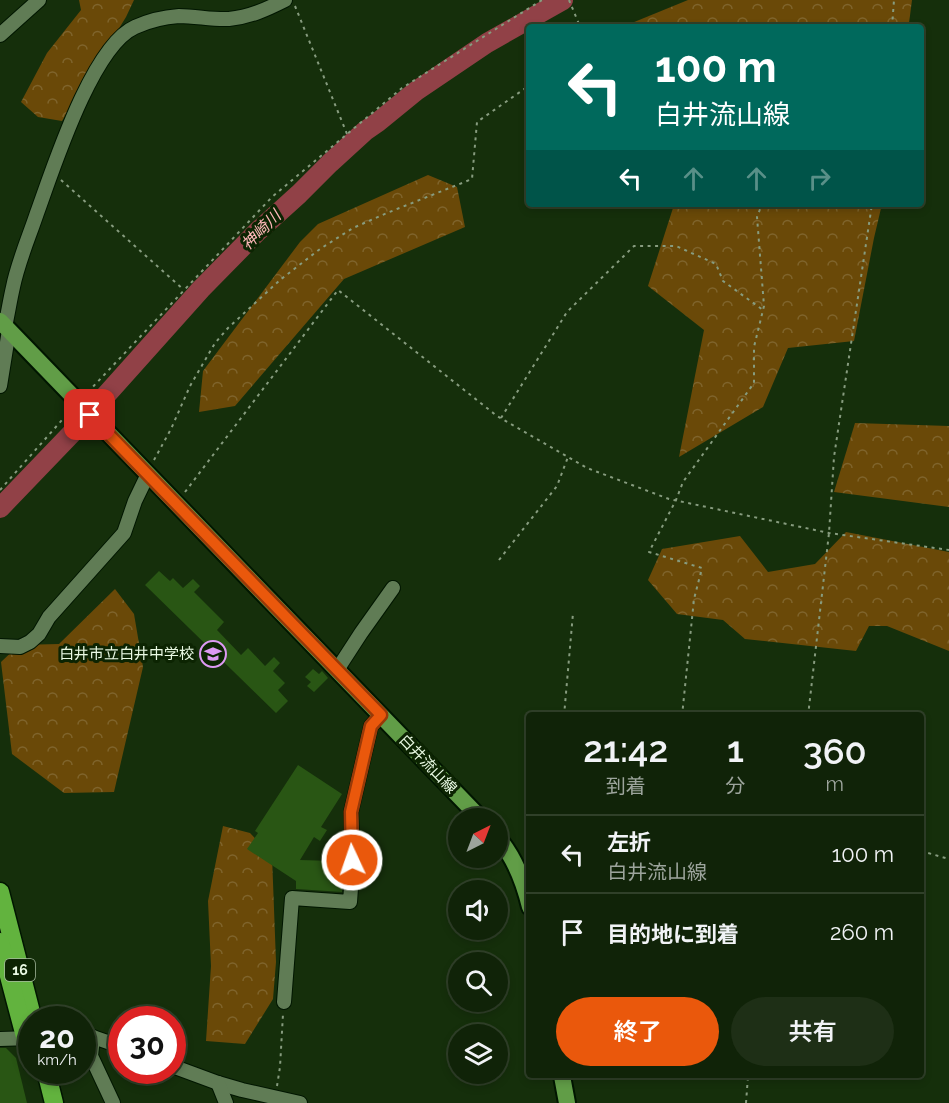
<!DOCTYPE html>
<html lang="ja">
<head>
<meta charset="utf-8">
<style>
  body { margin:0; font-family:Raleway,"Noto Sans JP",sans-serif; background:#1e2f16; color:#f1f3f6; height:100vh; display:flex; flex-direction:column; font-size:22px; white-space:nowrap }
  * { box-sizing:border-box; margin:0 }
  p { font-size:20px; color:#9ca49c }
  .icon { flex:none; width:33px; height:33px; fill:none; stroke:currentColor; stroke-width:2; stroke-linecap:round; stroke-linejoin:round }
  .map { position:relative; flex:1; overflow:hidden }
  .drawer { position:absolute; left:526px; top:712px; width:398px; height:366px; display:flex; flex-direction:column; background:#102308; border-radius:6px; box-shadow:0 3px 9px #0003,0 0 0 2px #304029 }
  .drawer>* { flex:none }
  .hud { position:absolute; left:526px; top:24px; width:398px; height:183px; border-radius:6px; box-shadow:0 3px 9px #0003,0 0 0 2px #304029; background:#00695c; color:#fff; overflow:hidden }
  .needle { width:39px; rotate:42deg }
  .controls { position:absolute; left:448px; top:808px; display:grid; gap:12px }
  .controls a { display:grid; place-items:center; width:60px; height:60px; border-radius:50%; background:#102308; box-shadow:0 3px 9px #0003,0 0 0 2px #304029; font-size:30px }
  .speed { position:absolute; left:18px; top:1006px; display:flex; gap:12px; font-size:30px; font-weight:700; text-align:center }
  .speed>* { display:grid; place-content:center; width:78px; height:78px; border-radius:50%; background:#102308; box-shadow:0 3px 9px #0003,0 0 0 2px #304029; line-height:1 }
  .speed small { font-size:15px; font-weight:400 }
  .speed .limit { border:9px solid #d22; background:#fff; color:#111 }
  .pin { position:absolute; display:grid; place-items:center; width:51px; height:51px; color:#fff; margin:-26px; border-radius:12px; box-shadow:0 3px 9px #0006 }
  .me { position:absolute; width:66px; margin:-33px; rotate:357deg; stroke-linejoin:round; filter:drop-shadow(0 0 4px #0008) }
  .turn { display:flex; align-items:center; gap:21px; height:126px; padding:0 30px; font-size:27px }
  .turn .icon { width:78px; height:78px; stroke-width:2.5 }
  .turn b { display:block; font-size:42px; line-height:51px }
  .lanes { display:flex; align-items:center; height:57px; padding:0 30px; background:#0003; justify-content:center; gap:30px; direction:ltr }
  .lanes .off { opacity:.35 }
  .eta { display:flex; justify-content:space-evenly; align-items:center; height:102px; text-align:center }
  .eta b { font-size:36px; font-weight:600; line-height:42px }
  .button { display:flex; gap:12px; margin-top:auto; padding:12px 30px }
  .button a { flex:1; height:69px; border-radius:36px; background:#ea580c; color:#fff; font-size:24px; font-weight:600; line-height:69px; text-align:center }
  .button a+a { background:#1e2f16; color:#f1f3f6 }
  ul { padding:0; list-style:none }
  li { display:flex; align-items:center; gap:18px; height:78px; padding:0 30px; border-top:2px solid #304029 }
  li div { flex:1 }
  li b { display:block; font-size:22px }
  li em { font-style:normal }
  .map>svg:first-child { display:block }
  .forest { fill:url(#forest-crowns) }
  .lines { fill:none; stroke-linecap:round; stroke-linejoin:round }
  .river { stroke:#914147; stroke-width:20 }
  .building { fill:#295614 }
  .minor-casing { stroke:#011600; stroke-width:16 }
  .major-casing { stroke:#011600; stroke-width:20 }
  .highway-casing { stroke:#011600; stroke-width:21 }
  .path { stroke:#879c7f; stroke-width:2; stroke-dasharray:3 4.5; stroke-linecap:butt }
  .minor { stroke:#607c55; stroke-width:14 }
  .major { stroke:#619d47; stroke-width:16 }
  .highway { stroke:#62b33e; stroke-width:18 }
  .route-casing { stroke:#983908; stroke-width:15 }
  .route { stroke:#ea580c; stroke-width:10 }
  .labels { text-anchor:middle; dominant-baseline:central; stroke-width:6; stroke-linejoin:round; paint-order:stroke }
  .shield { fill:#0c2402; stroke:#a7baa0; stroke-width:1.5 }
  .shield-label { font-size:14px; font-weight:bold; fill:#eafae4 }
  .poi-label { font-size:15px; fill:#eafae4; stroke:#0c2402; text-anchor:end }
  .street-label { font-size:15px; fill:#eafae4; stroke:#0c2402 }
  .water-label { font-size:16px; font-style:italic; fill:#feb7b8; stroke:#0c2402 }
</style>
</head>
<body>
<div class="map">
<svg width="949" height="1103" viewBox="0 0 949 1103">
  <defs>
    <pattern id="forest-crowns" width="20" height="18" patternUnits="userSpaceOnUse" patternTransform="scale(1.5)"><rect width="20" height="18" fill="#6a4908"/><path d="M2 6a3 3 0 1 1 6 0M12 15a3 3 0 1 1 6 0" fill="none" stroke="#7f642c"/></pattern>
  </defs>
  <rect width="100%" height="100%" fill="#152f0b"/>
  <g class="forest">
    <polygon points="79,0 134,0 126,17 62,121 38,117 21,102 47,53 81,10"/>
    <polygon points="688,0 912,0 909,23 894,27 622,27"/>
    <polygon points="428,175 457,187 465,227 344,279 235,406 199,412 203,371 300,242 318,224"/>
    <polygon points="671,204 882,204 874,238 854,341 788,348 763,407 679,457 704,330 648,286 673,208"/>
    <polygon points="855,423 949,426 949,507 834,492"/>
    <polygon points="846,532 949,552 949,651 887,626 869,626 856,651 745,639 723,620 677,614 648,580 662,549 740,536 768,572 815,564"/>
    <polygon points="115,589 134,614 143,667 114,792 64,793 12,754 1,662 19,645 59,644"/>
    <polygon points="223,826 250,833 272,856 276,962 273,999 245,1044 206,1041 211,966 208,901"/>
  </g>
  <g class="lines">
    <polyline class="river" points="0,508 73,432 201,289 258,231 299,194 330,163 365,131 378,122 416,91 487,43 563,0"/>
  </g>
  <g class="building">
    <polygon points="159,571 170,581 173,578 183,588 193,579 200,586 194,592 224,622 217,630 241,655 248,648 265,666 274,657 280,663 273,671 285,683 278,690 288,701 276,713 145,585"/>
    <polygon points="313,669 319,674 322,671 328,678 314,692 307,686 311,682 305,677"/>
    <polygon points="298,765 342,794 321,827 327,830 320,841 314,837 300,860 333,861 332,864 339,864 339,870 343,870 342,892 296,889 296,881 247,849 258,833 255,831"/>
    <polygon points="0,1048 6,1048 16,1058 27,1103 0,1103"/>
  </g>
  <g class="lines">
    <defs>
      <g id="minor">
        <polyline points="0,35 39,0"/>
        <path d="M5,327c3,-14 5,-27 8,-40 5,-25 16,-50 24,-74 16,-44 55,-167 98,-186 13,-6 30,-10 44,-11 17,0 34,4 50,3 21,-2 38,-10 56,-19"/>
        <polyline points="0,386 9,330"/>
        <polyline points="0,646 20,647 30,642 39,634 49,617 124,533 135,501 148,474"/>
        <polyline points="337,670 361,633 393,588"/>
        <polyline points="284,1002 292,898 350,902 353,860 351,812 371,726 381,715"/>
        <polyline points="82,1037 93,1037 122,1047"/>
        <polyline points="93,1037 91,1056 113,1103"/>
        <polyline points="0,1039 32,1038"/>
        <polyline points="172,1066 218,1083 242,1090 300,1103"/>
        <polyline points="218,1083 226,1103"/>
      </g>
      <g id="major">
        <polyline points="0,321 481,819"/>
        <path d="M498,838c17,20 26,44 32,69"/>
        <polyline points="562,1076 567,1103"/>
      </g>
      <g id="highway">
        <polyline points="0,892 33,1020"/>
        <polyline points="0,942 32,1063"/>
        <polyline points="46,1071 54,1103"/>
      </g>
    </defs>
    <use href="#minor" class="minor-casing"/>
    <use href="#major" class="major-casing"/>
    <use href="#highway" class="highway-casing"/>
    <g class="path">
      <polyline points="569,0 579,24 576,27"/>
      <polyline points="295,6 347,134"/>
      <polyline points="892,27 894,0"/>
      <polyline points="61,180 184,290"/>
      <polyline points="88,392 272,197 402,88 542,0"/>
      <polyline points="501,418 567,312 634,246 676,246 716,264 723,281 763,310"/>
      <polyline points="154,460 171,429 190,386 215,343 228,328 280,280 320,249 353,228 387,213 472,179 477,122 530,85"/>
      <polyline points="0,490 70,411"/>
      <polyline points="185,492 338,290 497,416 587,468 669,499 829,533 949,550"/>
      <polyline points="499,560 557,486 568,457"/>
      <polyline points="564,716 573,613"/>
      <polyline points="682,716 694,599 702,568 649,552 676,500 683,482 754,383 754,347 764,306 757,217 762,204"/>
      <polyline points="808,716 829,533 834,457 872,204"/>
      <polyline points="921,851 949,859"/>
      <polyline points="277,1086 280,1067 283,1014"/>
      <polyline points="746,1103 748,1076"/>
    </g>
    <use href="#minor" class="minor"/>
    <use href="#major" class="major"/>
    <use href="#highway" class="highway"/>
  </g>
  <g class="lines">
    <defs>
      <polyline id="route" points="90,415 381,715 371,726 351,812 352,860"/>
    </defs>
    <use href="#route" class="route-casing"/>
    <use href="#route" class="route"/>
  </g>
  <defs>
    <symbol id="school-ring" viewBox="-11 -11 22 22"><circle r="9.5" fill="#0c2402" stroke="#dd99f3" stroke-width="1.5"/><path d="M0-5L7-2L0 1L-7-2ZM-4 1L0 2.5L4 1V4Q0 6-4 4Z" fill="#dd99f3"/></symbol>
  </defs>
  <g fill-rule="evenodd">
    <use href="#school-ring" x="198" y="639" width="30" height="30"/>
  </g>
  <g class="labels">
    <rect class="shield" x="5" y="959" width="30" height="22" rx="4.5"/>
    <g class="shield-label">
      <text x="20" y="970">16</text>
    </g>
    <g class="poi-label">
      <text x="194" y="654">白井市立白井中学校</text>
    </g>
    <g class="street-label">
      <text transform="translate(428 764) rotate(46)">白井流山線</text>
    </g>
    <g class="water-label">
      <text transform="translate(261 230) rotate(-45)">神崎川</text>
    </g>
  </g>
</svg>
<div class="controls">
<a><svg class="needle" viewBox="-14 -14 28 28"><path d="M0-13l5 13h-10z" fill="#e53935"/><path d="M0 13l5-13h-10z" fill="#9ca49c"/></svg></a>
<a><svg class="icon" aria-label="sound" viewBox="0 0 24 24"><path d="M4 9h4l5-4v14l-5-4H4zM17 9q2 3 0 6"/></svg></a>
<a><svg class="icon" aria-label="search" viewBox="0 0 24 24"><circle cx="10" cy="10" r="6"/><path d="M15 15l6 6"/></svg></a>
<a><svg class="icon" aria-label="layers" viewBox="0 0 24 24"><path d="M12 4l9 5-9 5-9-5zM3 14l9 5 9-5"/></svg></a>
</div>
<div class="speed"><div>20<small>km/h</small></div><div class="limit">30</div></div>
<div class="pin" style="left:90px;top:415px;background:#d93025"><svg class="icon" aria-label="arrive" viewBox="0 0 24 24"><path d="M6 21V4h12l-3 4 3 4H6"/></svg></div>
<svg class="me" style="left:352px;top:860px" viewBox="-20 -20 40 40"><circle r="17" fill="#ea580c" stroke="#fff" stroke-width="3"/><path d="M0-11L8 9 0 5-8 9z" fill="#fff"/></svg>
<div class="hud">
<div class="turn"><svg class="icon" aria-label="left" viewBox="0 0 24 24"><path d="M17 20v-9H6M10 6l-5 5 5 5"/></svg><div><b>100 m</b>白井流山線</div></div>
<div class="lanes"><svg class="icon" aria-label="left" viewBox="0 0 24 24"><path d="M17 20v-9H6M10 6l-5 5 5 5"/></svg><svg class="icon off" aria-label="ahead" viewBox="0 0 24 24"><path d="M12 20V5M6 11l6-6 6 6"/></svg><svg class="icon off" aria-label="ahead" viewBox="0 0 24 24"><path d="M12 20V5M6 11l6-6 6 6"/></svg><svg class="icon off" aria-label="right" viewBox="0 0 24 24"><path d="M7 20v-9h11M14 6l5 5-5 5"/></svg></div>
</div>
<section class="drawer">
<div class="eta">
<div><b>21:42</b><p>到着</p></div>
<div><b>1</b><p>分</p></div>
<div><b>360</b><p>m</p></div>
</div>
<ul>
<li><svg class="icon" aria-label="left" viewBox="0 0 24 24"><path d="M17 20v-9H6M10 6l-5 5 5 5"/></svg><div><b>左折</b><p>白井流山線</p></div><em>100 m</em></li>
<li><svg class="icon" aria-label="arrive" viewBox="0 0 24 24"><path d="M6 21V4h12l-3 4 3 4H6"/></svg><div><b>目的地に到着</b></div><em>260 m</em></li>
</ul>
<div class="button"><a>終了</a><a>共有</a></div>
</section>
</div>
</body>
</html>
